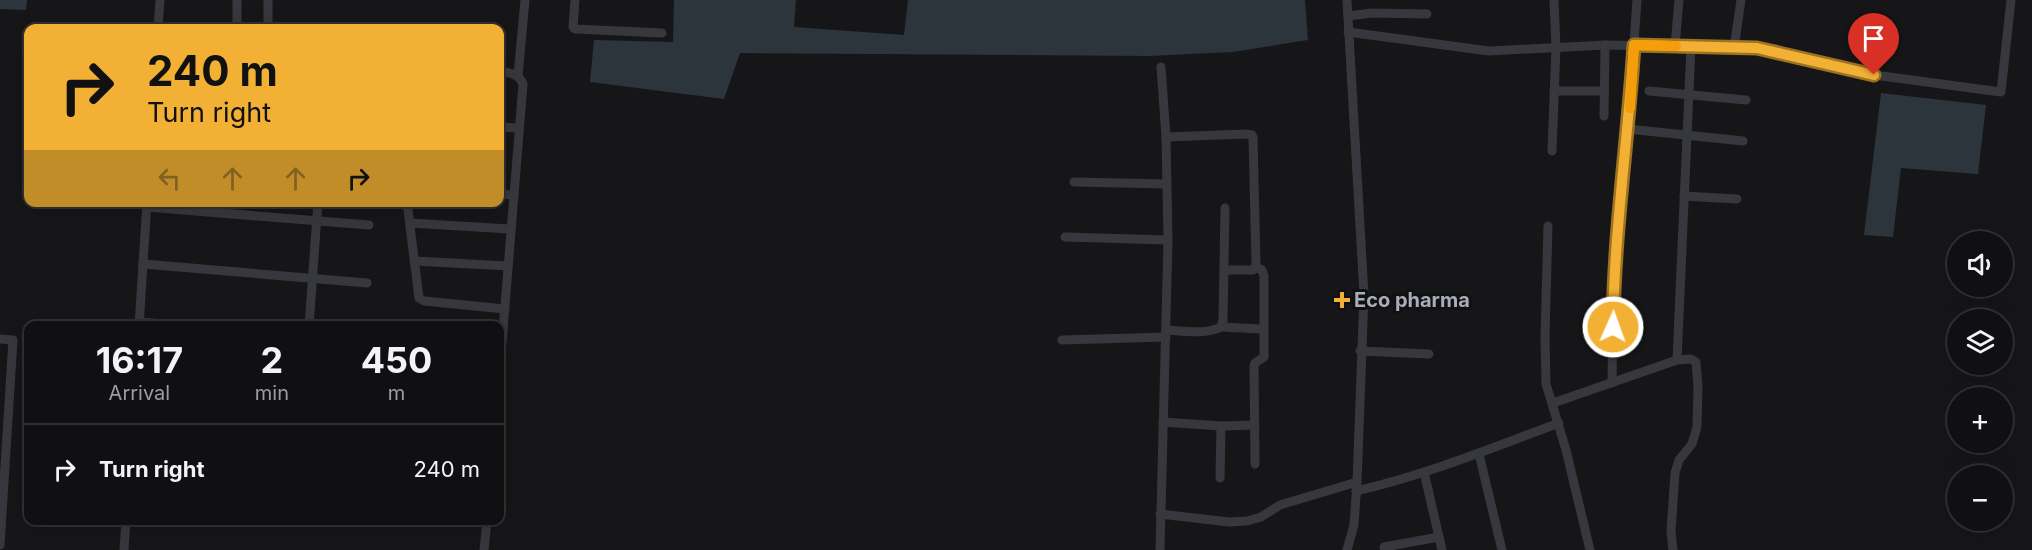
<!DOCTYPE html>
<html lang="en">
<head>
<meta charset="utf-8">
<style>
  body { margin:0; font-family:Inter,sans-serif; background:#19191b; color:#f1f3f6; height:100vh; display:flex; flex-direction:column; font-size:22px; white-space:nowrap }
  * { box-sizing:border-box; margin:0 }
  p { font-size:20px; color:#9c9d9f }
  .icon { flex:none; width:33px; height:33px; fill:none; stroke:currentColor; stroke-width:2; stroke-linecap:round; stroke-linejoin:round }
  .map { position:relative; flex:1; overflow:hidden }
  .details { position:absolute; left:24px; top:321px; width:480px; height:204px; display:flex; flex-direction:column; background:#101012; border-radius:12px; box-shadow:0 6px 24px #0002,0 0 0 2px #303032 }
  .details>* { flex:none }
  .guide { position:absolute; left:24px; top:24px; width:480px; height:183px; border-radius:12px; box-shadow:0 6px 24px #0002,0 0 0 2px #303032; background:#f2b134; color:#111; overflow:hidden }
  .fabs { position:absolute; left:1947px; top:231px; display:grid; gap:12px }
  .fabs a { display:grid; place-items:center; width:66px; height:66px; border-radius:50%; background:#101012; box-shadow:0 6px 24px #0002,0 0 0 2px #303032; font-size:30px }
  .pin { position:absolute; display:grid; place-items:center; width:51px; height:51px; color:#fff; margin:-62px -26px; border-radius:50% 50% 50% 0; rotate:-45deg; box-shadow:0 0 6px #0007 }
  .pin .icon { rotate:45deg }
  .me { position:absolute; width:66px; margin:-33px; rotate:2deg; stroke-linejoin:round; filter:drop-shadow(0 0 4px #0008) }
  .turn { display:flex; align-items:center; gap:21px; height:126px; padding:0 24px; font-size:27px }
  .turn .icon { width:78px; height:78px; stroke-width:2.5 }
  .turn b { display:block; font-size:42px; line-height:51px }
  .lanes { display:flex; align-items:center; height:57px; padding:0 24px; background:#0003; justify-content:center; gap:30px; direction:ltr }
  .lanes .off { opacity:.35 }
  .eta { display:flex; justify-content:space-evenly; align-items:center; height:102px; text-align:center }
  .eta b { font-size:36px; font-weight:700; line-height:42px }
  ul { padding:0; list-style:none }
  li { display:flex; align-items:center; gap:18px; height:90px; padding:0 24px; border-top:2px solid #303032 }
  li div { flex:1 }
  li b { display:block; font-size:22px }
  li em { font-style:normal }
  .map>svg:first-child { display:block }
  .water { fill:#2c353c }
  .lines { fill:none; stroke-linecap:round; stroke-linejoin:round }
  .minor { stroke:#37383d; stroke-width:9 }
  .route-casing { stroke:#9d7322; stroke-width:15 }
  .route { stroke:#f2b134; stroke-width:10 }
  .slow { stroke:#f59e0b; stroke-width:10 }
  .poi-dot { fill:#f2b134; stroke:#111113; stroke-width:2 }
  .labels { text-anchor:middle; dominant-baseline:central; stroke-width:6; stroke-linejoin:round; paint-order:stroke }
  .poi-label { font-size:20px; font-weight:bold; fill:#a8adb8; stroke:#111113; text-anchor:start }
</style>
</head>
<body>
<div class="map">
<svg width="2032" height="550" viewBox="0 0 2032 550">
  <rect width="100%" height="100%" fill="#161618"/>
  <g class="water">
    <polygon points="0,0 27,0 26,10 0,9"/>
    <polygon points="674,0 796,0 794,27 904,35 908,0 1305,0 1308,40 1233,52 1149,56 740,53 724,99 590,82 594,40 673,42"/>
    <polygon points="1881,93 1986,105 1978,174 1901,168 1893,237 1864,235"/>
  </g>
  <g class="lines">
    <g class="minor">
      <polyline points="237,0 237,28"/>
      <polyline points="575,0 573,27 575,29 662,33"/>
      <polyline points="1347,0 1364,295 1357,482 1354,525 1347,550"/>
      <polyline points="1348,16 1372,13 1427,14"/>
      <polyline points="158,28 160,0"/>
      <polyline points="268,28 268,0"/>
      <polyline points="1348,32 1489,51 1605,45 1757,48 1874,75 2001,92 2011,0"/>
      <polyline points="1675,46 1679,0"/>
      <polyline points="1734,48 1741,0"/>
      <path d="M500,71c10,2 19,3 23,13l-23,283"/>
      <polyline points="518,76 525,0"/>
      <polyline points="1554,91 1604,91"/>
      <polyline points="1649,91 1746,100"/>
      <polyline points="1604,116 1605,45"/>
      <polyline points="500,127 519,128"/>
      <polyline points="1628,129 1743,141"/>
      <polyline points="1166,137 1246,134 1252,135 1253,137 1256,265 1253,270 1225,270"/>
      <polyline points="1552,151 1556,47 1554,0"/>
      <polyline points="1074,182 1167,184"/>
      <polyline points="500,194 514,195"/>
      <polyline points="1684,196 1737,199"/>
      <polyline points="407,202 419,298 424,301 505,309"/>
      <polyline points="146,207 369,225"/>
      <polyline points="410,223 510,229"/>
      <polyline points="1548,226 1545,336 1546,384 1566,450 1590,550"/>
      <polyline points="1065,237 1168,240"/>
      <polyline points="414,261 508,266"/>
      <polyline points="143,264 367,283"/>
      <polyline points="139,322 191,326"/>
      <polyline points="139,326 147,202"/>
      <polyline points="309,326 318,202"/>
      <polyline points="1221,327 1262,329"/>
      <path d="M1166,330c17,1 39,5 55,-3l2,-7 2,-112"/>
      <polyline points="0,339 13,340 0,545"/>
      <polyline points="1062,340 1166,337"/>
      <polyline points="1360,351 1429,354"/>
      <polyline points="1612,383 1613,311 1618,227 1628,129 1637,0"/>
      <polyline points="1553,403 1677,360"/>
      <polyline points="1163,422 1221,426 1255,425"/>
      <polyline points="1479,454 1502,550"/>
      <polyline points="1255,464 1254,366 1255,363 1264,357 1264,276 1262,270 1255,267"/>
      <polyline points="1424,472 1442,550"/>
      <polyline points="1220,478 1221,426"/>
      <path d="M1356,491c70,-16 136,-43 203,-68"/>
      <polyline points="1160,514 1229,522 1247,521 1261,517 1280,505 1357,482"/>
      <polyline points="1384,547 1439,537"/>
      <polyline points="124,550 126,520"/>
      <polyline points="484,550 487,520"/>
      <polyline points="1160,550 1168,240 1166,137 1161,67"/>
      <polyline points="1673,550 1671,531 1675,473 1679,460 1692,444 1697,427 1698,387 1696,362 1691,359 1677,360 1691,46"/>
    </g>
  </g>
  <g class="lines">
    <defs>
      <path id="route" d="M1613,327c1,-94 15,-188 21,-282l123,3 117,27"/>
    </defs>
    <use href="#route" class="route-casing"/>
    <use href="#route" class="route"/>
    <polyline class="slow" points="1630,108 1634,45 1676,46"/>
  </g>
  <path class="poi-dot" d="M1339 291h6v6h6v6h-6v6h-6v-6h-6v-6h6z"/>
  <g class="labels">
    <g class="poi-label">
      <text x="1354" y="300">Eco pharma</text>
    </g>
  </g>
</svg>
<div class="fabs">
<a><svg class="icon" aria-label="sound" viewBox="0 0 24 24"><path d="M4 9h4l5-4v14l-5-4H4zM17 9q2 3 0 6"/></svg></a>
<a><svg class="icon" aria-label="layers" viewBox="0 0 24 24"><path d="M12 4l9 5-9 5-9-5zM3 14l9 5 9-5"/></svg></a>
<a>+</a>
<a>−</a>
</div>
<div class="pin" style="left:1874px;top:75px;background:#d93025"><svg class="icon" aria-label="arrive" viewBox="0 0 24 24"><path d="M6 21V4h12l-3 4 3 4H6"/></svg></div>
<svg class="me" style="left:1613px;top:327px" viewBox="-20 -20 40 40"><circle r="17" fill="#f2b134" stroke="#fff" stroke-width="3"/><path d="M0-11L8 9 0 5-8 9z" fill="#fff"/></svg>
<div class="guide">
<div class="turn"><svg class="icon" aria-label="right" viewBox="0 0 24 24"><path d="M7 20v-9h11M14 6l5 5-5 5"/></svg><div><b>240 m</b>Turn right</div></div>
<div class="lanes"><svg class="icon off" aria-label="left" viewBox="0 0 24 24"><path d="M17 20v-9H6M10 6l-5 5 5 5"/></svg><svg class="icon off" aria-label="ahead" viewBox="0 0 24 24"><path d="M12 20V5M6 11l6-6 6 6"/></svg><svg class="icon off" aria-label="ahead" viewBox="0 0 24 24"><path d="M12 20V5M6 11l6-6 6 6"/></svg><svg class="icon" aria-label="right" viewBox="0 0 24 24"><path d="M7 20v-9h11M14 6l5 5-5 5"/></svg></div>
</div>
<section class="details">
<div class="eta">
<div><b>16:17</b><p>Arrival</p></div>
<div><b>2</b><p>min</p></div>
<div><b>450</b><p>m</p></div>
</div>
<ul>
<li><svg class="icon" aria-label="right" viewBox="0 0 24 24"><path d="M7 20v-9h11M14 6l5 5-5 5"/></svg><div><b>Turn right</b></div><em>240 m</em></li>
</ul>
</section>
</div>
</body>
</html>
